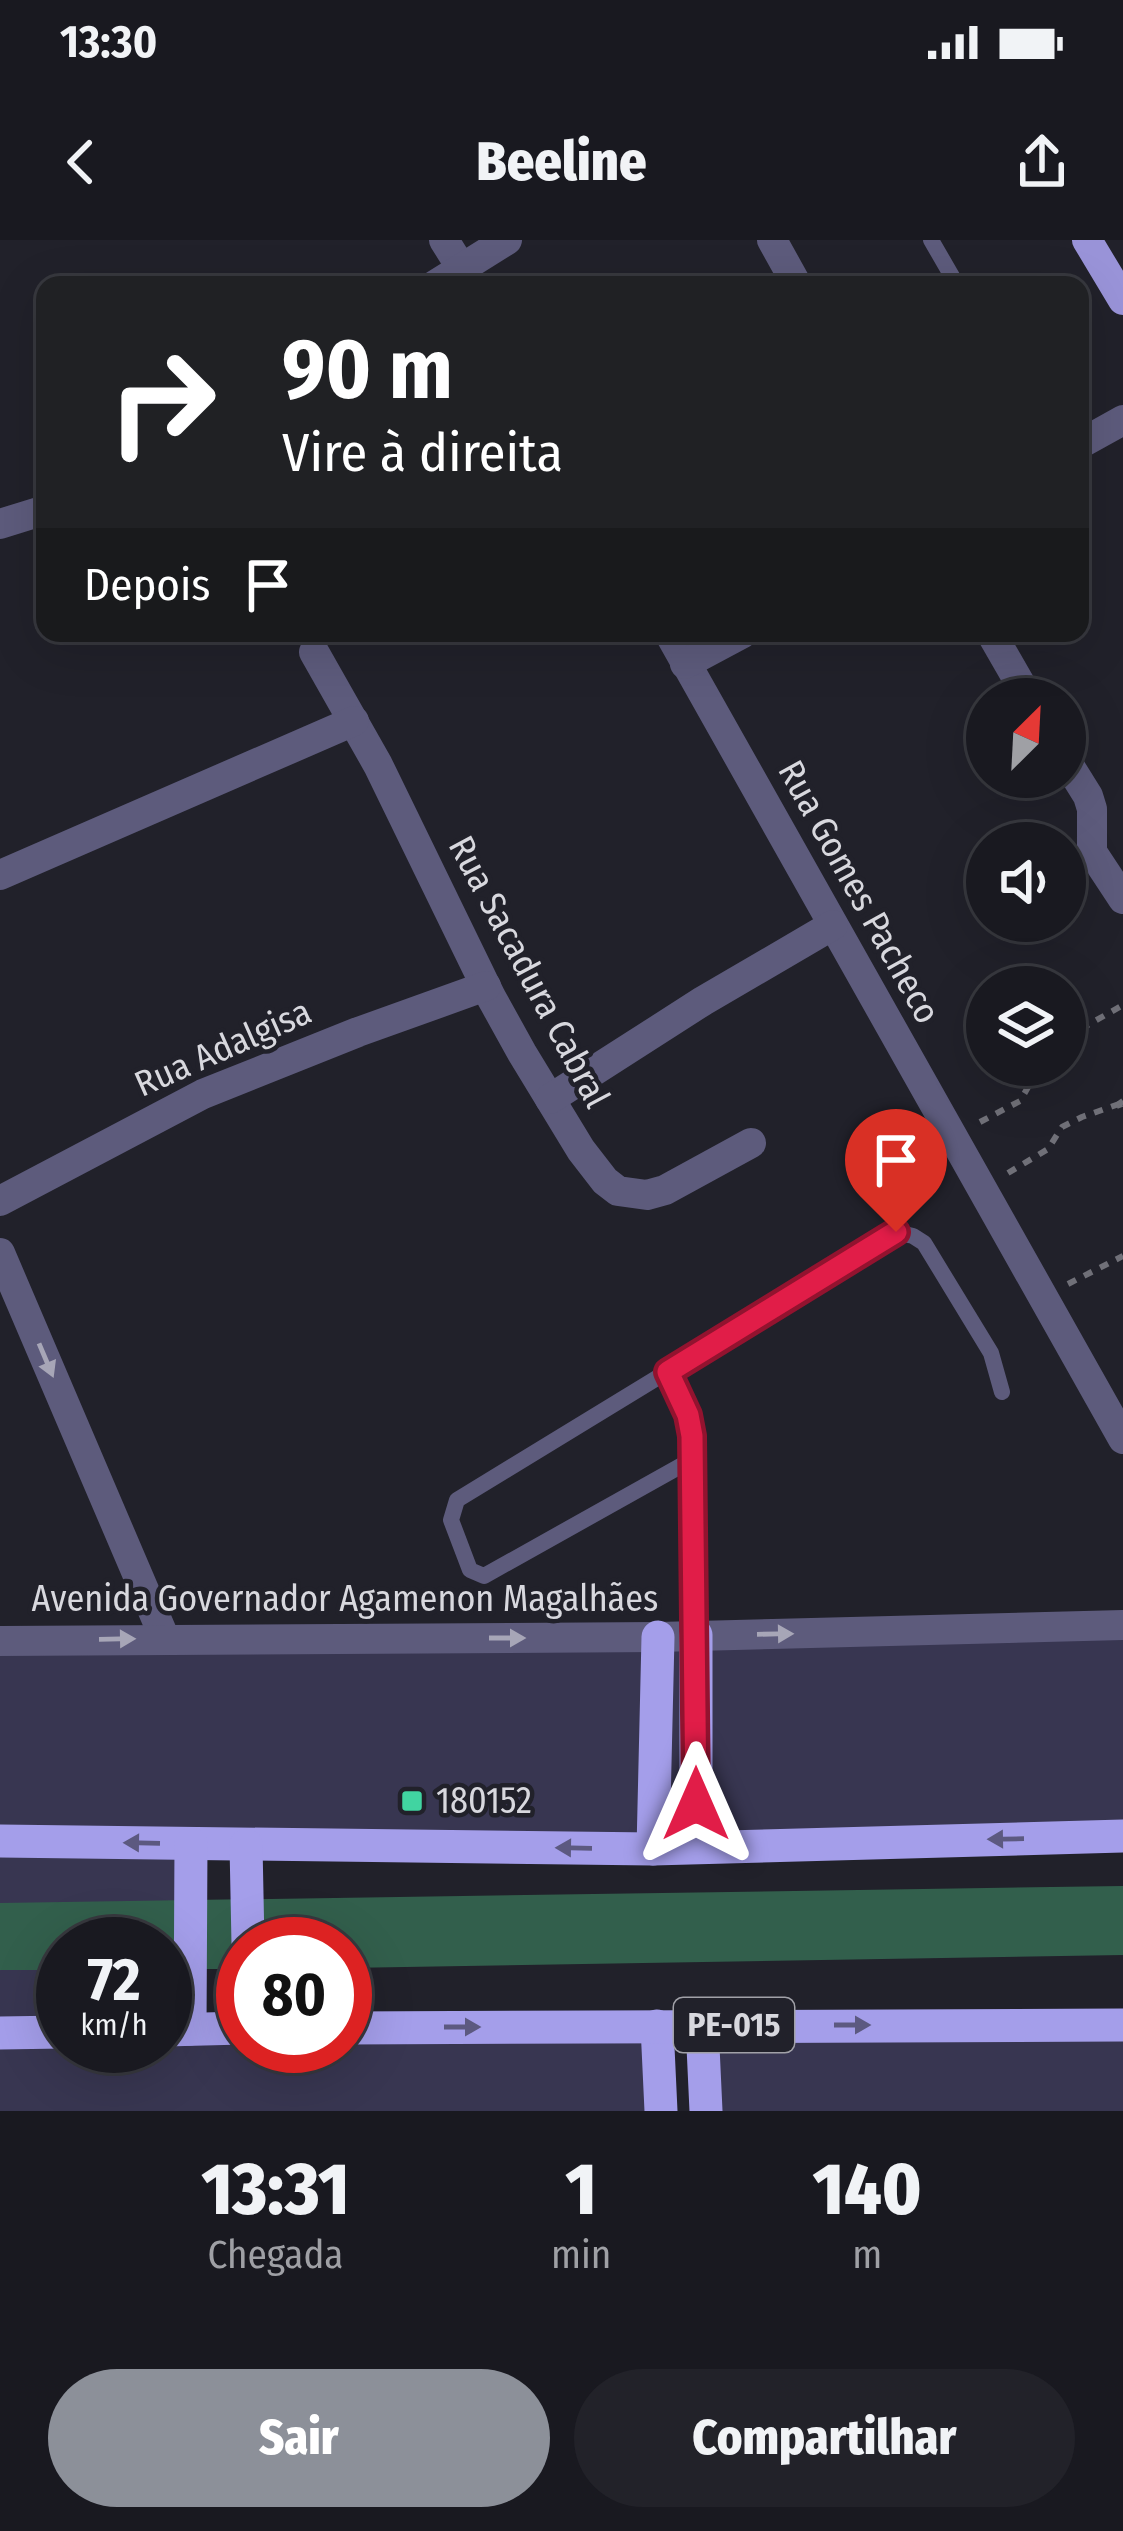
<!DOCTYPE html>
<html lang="pt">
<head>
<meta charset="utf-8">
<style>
  body { margin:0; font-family:"Fira Sans Condensed",sans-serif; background:#222229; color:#f1f3f6; height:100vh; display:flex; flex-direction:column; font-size:45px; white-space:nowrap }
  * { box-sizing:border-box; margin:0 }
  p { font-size:39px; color:#9fa0a5 }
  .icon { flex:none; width:66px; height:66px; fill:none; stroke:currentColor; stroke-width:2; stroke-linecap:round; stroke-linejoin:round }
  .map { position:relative; height:1871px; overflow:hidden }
  .side { display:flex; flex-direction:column; background:#191920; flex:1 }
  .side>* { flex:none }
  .hud { position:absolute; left:36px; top:36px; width:1053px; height:366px; border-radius:24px; box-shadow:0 12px 48px #0002,0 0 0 3px #37383e; background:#202124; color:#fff; overflow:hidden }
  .needle { width:78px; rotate:24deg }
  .controls { position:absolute; left:966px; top:438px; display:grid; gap:24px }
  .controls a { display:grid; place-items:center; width:120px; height:120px; border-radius:50%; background:#191920; box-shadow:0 12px 48px #0002,0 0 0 3px #37383e; font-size:60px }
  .speed { position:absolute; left:36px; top:1677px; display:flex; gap:24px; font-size:60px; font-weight:700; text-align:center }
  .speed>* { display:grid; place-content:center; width:156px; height:156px; border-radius:50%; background:#191920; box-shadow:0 12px 48px #0002,0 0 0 3px #37383e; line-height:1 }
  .speed small { font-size:30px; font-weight:400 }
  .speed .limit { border:18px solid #d22; background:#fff; color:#111 }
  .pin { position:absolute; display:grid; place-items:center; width:102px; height:102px; color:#fff; margin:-123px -51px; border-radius:50% 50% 50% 0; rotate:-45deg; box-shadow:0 0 12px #0007 }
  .pin .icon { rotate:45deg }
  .me { position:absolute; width:132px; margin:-66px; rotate:0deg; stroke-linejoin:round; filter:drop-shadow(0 0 9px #0008) }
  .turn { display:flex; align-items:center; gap:42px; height:252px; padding:0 48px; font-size:54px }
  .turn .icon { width:156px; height:156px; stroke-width:2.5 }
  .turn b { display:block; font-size:84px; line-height:102px }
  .then { display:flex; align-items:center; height:114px; padding:0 48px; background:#0003; gap:24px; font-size:45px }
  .eta { display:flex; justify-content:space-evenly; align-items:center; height:204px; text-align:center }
  .eta b { font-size:72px; font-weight:800; line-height:84px }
  .primary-button { display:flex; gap:24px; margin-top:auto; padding:24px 48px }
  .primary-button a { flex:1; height:138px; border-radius:72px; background:#8c9099; color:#fff; font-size:48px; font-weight:800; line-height:138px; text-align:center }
  .primary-button a+a { background:#222229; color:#f1f3f6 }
  .status { display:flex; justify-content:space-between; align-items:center; height:84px; padding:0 60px; background:#191920; direction:ltr }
  .status svg { height:33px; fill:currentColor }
  header { display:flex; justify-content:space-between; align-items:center; height:156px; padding:0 48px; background:#191920; font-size:54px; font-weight:800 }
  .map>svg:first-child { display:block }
  .green { fill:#383651; fill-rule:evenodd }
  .water { fill:#325f4c }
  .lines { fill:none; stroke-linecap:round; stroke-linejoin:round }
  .path { stroke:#707078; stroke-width:6; stroke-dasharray:9 9; stroke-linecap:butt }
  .service { stroke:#5d5b7c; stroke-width:16 }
  .minor { stroke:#5d5b7c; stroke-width:30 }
  .primary { stroke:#9993d8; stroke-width:30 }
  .trunk { stroke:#a49eea; stroke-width:33 }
  .oneway { fill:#a7a6b7 }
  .oneway2 { fill:#5c5980 }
  .route-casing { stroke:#92132f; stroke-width:30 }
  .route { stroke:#e11d48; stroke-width:21 }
  .poi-dot { fill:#41d4a1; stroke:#21212a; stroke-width:4.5 }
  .labels { text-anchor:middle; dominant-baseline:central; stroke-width:9; stroke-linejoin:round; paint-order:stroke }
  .shield { fill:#21212a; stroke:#a1a1a8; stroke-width:3 }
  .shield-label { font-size:33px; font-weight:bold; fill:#d8d8de }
  .street-label { font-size:36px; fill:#d8d8de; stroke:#21212a }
  .poi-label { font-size:36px; fill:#d8d8de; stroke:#21212a; text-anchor:start }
</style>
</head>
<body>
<div class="status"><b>13:30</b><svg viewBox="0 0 49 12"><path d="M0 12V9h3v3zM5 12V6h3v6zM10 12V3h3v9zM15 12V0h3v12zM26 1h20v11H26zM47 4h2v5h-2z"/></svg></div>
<header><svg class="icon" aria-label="back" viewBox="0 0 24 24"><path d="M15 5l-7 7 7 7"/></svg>Beeline<svg class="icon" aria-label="share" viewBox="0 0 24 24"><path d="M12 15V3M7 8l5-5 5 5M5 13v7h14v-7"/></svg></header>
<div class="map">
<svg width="1123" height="1871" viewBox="0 0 1123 1871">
  <rect width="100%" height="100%" fill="#21212a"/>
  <g class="green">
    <path d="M1123,1390v206l-932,8v185l52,-1v18h102v-18l312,-2 4,85h-661v-456zM63,1704h102v102h-102z"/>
    <polygon points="702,1785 1123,1785 1123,1871 706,1871"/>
  </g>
  <polygon class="water" points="1123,1646 1123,1715 345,1728 345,1704 243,1704 243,1729 165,1729 165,1704 63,1704 63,1730 0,1730 0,1663"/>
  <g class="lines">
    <g class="path">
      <polyline points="1065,798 1123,765"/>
      <polyline points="1123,861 1119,864 1123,874"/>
      <polyline points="980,882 1020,861 1041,825"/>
      <polyline points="1008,933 1048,909 1062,887 1082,877 1119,864"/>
      <polyline points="1068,1044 1123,1016"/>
    </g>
    <g class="service">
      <polyline points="931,0 957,45"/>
      <polyline points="668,1131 688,1175 692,1196 696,1395"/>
      <polyline points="693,1219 484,1336 470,1330 451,1280 457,1260 896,992 913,996 924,1003 991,1113 1002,1152"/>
    </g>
    <g class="minor">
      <polyline points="444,0 472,45"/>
      <polyline points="772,0 797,45"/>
      <polyline points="435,45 507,0"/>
      <polyline points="1080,204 1123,180"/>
      <polyline points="0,284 45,270"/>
      <polyline points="669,393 1123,1199"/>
      <polyline points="991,393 1029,459"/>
      <polyline points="314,412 378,525 491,757 522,813 581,910 605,941 618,951 647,955 665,950 751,903"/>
      <polyline points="685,424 743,393"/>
      <polyline points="1065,519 1088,556 1092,569 1092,612 1123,659"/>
      <polyline points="0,635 354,481"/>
      <polyline points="550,859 703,761 833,685"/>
      <polyline points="0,961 203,854 358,792 486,746"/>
      <polyline points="0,1013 165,1399"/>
      <polyline points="0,1401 658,1397 1123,1385"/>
    </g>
    <polyline class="primary" points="1087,0 1123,60"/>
    <g class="trunk">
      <polyline points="696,1395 696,1607"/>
      <polyline points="0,1601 653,1609 1123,1596"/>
      <polyline points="246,1605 248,1704"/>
      <polyline points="653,1609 658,1397"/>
      <polyline points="702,1785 706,1871"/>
      <polyline points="657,1786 661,1871"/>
      <polyline points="345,1788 1123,1785"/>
      <polyline points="190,1789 191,1604"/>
      <polyline points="165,1790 243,1788"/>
      <polyline points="0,1793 63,1792"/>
    </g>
  </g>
  <defs><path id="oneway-solid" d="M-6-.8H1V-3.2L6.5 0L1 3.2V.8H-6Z" transform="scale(3)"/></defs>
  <g class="oneway">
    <use href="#oneway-solid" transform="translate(46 1120) rotate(67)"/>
    <use href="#oneway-solid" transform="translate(775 1394) rotate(-1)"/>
    <use href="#oneway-solid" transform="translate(507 1398)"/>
    <use href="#oneway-solid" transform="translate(117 1399) rotate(-1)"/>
  </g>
  <g class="oneway2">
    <use href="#oneway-solid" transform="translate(1006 1599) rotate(179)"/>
    <use href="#oneway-solid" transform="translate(142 1603) rotate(-179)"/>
    <use href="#oneway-solid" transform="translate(574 1608) rotate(-179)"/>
    <use href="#oneway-solid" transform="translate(852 1785)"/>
    <use href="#oneway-solid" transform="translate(462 1787)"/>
  </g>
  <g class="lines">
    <defs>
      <polyline id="route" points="696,1564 692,1196 688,1175 668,1132 896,992"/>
    </defs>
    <use href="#route" class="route-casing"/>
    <use href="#route" class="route"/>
  </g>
  <rect class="poi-dot" x="400" y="1549" width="24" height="24" rx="6"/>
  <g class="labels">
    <rect class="shield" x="674" y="1758" width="120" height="54" rx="9"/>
    <g class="shield-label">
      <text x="734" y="1785">PE-015</text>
    </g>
    <g class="street-label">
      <text transform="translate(859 652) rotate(61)">Rua Gomes Pacheco</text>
      <text transform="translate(529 732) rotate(62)">Rua Sacadura Cabral</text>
      <text transform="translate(223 808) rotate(-24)">Rua Adalgisa</text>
      <text x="345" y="1359">Avenida Governador Agamenon Magalhães</text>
    </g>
    <g class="poi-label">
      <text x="436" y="1561">180152</text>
    </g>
  </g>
</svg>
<div class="controls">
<a><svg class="needle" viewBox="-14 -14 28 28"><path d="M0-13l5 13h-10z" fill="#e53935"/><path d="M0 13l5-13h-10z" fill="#9fa0a5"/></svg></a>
<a><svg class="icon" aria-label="sound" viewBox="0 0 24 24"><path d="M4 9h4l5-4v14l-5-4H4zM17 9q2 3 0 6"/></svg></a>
<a><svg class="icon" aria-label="layers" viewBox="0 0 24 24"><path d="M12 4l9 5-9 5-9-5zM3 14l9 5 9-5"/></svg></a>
</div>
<div class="speed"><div>72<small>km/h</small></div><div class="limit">80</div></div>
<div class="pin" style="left:896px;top:992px;background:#d93025"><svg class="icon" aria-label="arrive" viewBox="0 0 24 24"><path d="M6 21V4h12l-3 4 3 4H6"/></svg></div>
<svg class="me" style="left:696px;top:1564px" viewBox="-20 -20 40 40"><path d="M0-17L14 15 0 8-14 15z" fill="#e11d48" stroke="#fff" stroke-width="4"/></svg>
<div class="hud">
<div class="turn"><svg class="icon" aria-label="right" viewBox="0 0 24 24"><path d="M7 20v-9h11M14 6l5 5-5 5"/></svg><div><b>90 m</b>Vire à direita</div></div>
<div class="then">Depois<svg class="icon" aria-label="arrive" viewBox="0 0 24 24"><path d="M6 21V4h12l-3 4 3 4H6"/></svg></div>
</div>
</div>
<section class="side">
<div class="eta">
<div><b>13:31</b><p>Chegada</p></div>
<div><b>1</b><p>min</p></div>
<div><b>140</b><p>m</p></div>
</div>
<div class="primary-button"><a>Sair</a><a>Compartilhar</a></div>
</section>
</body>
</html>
